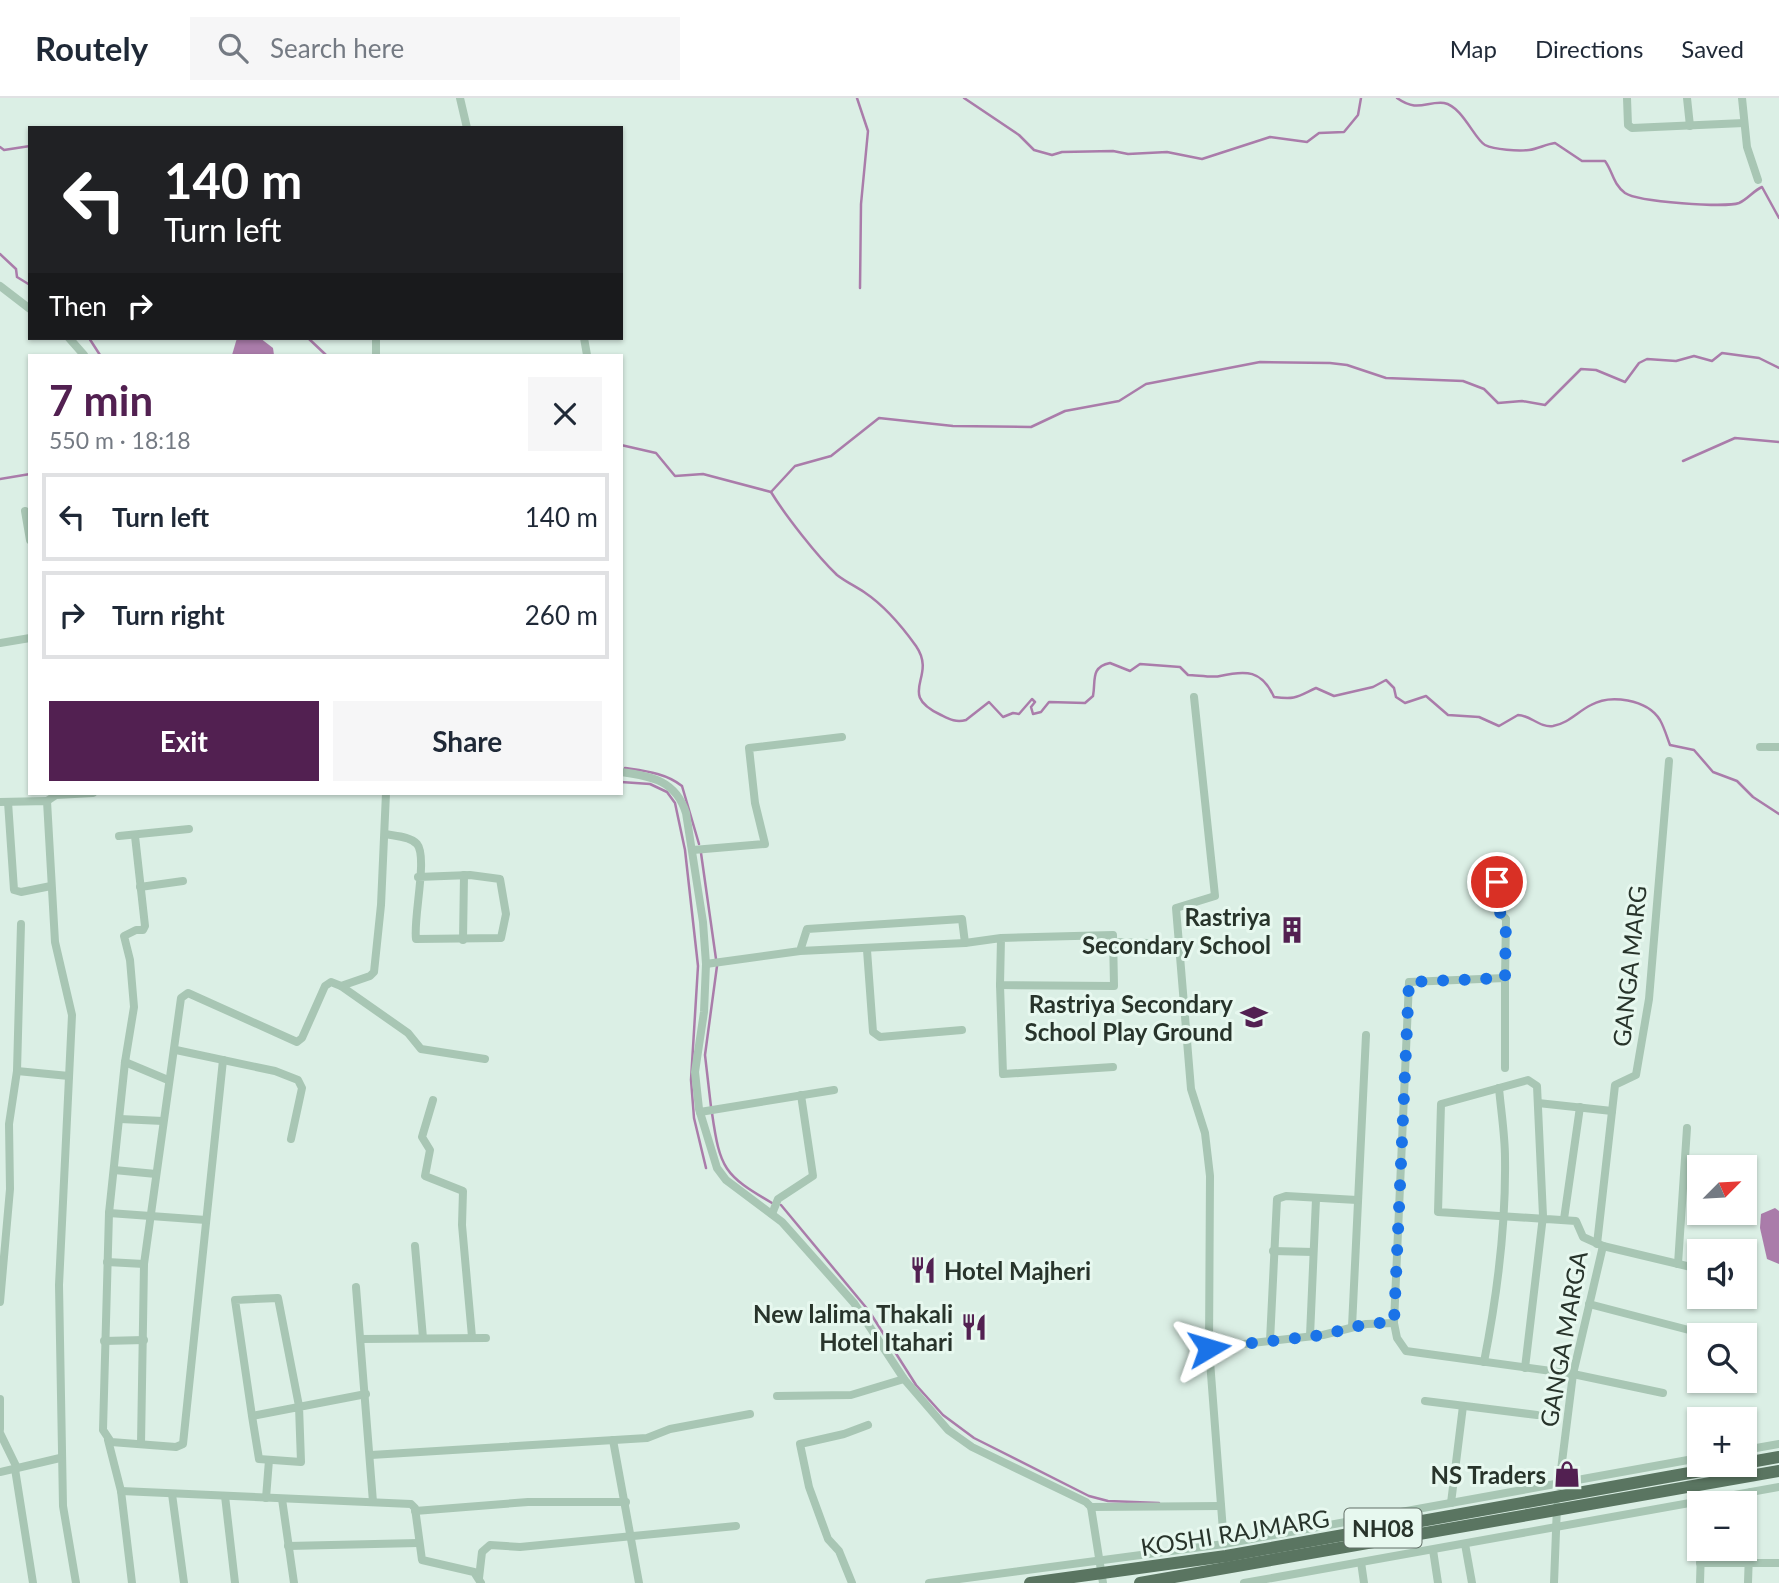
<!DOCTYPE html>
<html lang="en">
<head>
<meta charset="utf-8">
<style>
  body { margin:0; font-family:Lato,sans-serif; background:#f6f6f7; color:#1f2937; height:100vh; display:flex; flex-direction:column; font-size:26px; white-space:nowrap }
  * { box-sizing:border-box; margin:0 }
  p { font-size:23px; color:#747a83 }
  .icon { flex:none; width:38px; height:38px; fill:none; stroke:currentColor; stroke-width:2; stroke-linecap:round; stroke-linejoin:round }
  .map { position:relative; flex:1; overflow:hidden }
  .side { position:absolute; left:28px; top:256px; width:595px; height:441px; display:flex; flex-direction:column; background:#fff; border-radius:0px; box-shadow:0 2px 5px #0004 }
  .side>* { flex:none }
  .banner { position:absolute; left:28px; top:28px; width:595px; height:214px; border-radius:0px; box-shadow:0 2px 5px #0004; background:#202124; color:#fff; overflow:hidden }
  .needle { width:46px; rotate:66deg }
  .fabs { position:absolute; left:1687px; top:1057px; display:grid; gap:14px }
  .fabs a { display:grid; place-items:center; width:70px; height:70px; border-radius:0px; background:#fff; box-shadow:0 2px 5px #0004; font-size:35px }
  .pin { position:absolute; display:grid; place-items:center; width:60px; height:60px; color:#fff; margin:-30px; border:4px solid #fff; border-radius:50%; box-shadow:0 2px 7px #0007 }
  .me { position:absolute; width:77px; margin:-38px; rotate:83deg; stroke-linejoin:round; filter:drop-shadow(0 0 5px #0008) }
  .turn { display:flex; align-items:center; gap:24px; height:147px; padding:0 21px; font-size:32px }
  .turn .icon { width:91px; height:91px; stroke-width:2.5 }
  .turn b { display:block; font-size:49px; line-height:60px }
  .then { display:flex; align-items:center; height:66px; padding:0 21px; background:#0003; gap:14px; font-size:26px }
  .round { display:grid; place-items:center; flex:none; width:74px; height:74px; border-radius:0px; background:#f6f6f7 }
  .overview { display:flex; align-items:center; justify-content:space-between; height:119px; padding:0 21px }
  h1 { font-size:42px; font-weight:700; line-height:52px; color:#522051 }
  .cta { display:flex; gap:14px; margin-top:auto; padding:14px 21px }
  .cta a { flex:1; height:80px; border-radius:0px; background:#522051; color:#fff; font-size:28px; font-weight:700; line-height:80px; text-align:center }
  .cta a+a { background:#f6f6f7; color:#1f2937 }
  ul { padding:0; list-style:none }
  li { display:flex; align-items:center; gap:21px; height:88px; margin:0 14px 10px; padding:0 7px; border:4px solid #e0e1e3; border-radius:0px }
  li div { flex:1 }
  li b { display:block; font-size:26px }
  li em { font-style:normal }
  header { display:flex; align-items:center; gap:42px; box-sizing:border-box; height:98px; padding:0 35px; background:#fff; border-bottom:2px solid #e0e1e3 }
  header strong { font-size:33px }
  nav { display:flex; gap:38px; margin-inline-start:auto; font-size:24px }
  .search { width:490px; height:63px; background:#f6f6f7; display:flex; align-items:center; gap:18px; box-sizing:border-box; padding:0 24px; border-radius:0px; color:#747a83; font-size:26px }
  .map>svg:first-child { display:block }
  .water { fill:#aa7caa }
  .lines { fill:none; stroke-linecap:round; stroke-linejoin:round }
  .stream { stroke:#aa7caa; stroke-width:2.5 }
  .street { stroke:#a8c6b4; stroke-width:8 }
  .primary { stroke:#5a7561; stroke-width:12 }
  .route { stroke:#1a73e8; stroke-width:12; stroke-dasharray:0 21.6 }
  .labels { text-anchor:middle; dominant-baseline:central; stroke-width:6; stroke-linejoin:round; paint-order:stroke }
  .shield { fill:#e7f8ef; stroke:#616f66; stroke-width:2 }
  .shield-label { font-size:23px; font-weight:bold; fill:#28342b }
  .poi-label { font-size:24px; font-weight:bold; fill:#28342b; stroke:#e7f8ef; text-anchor:end }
  .street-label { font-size:24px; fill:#28342b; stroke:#e7f8ef }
</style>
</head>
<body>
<header>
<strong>Routely</strong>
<div class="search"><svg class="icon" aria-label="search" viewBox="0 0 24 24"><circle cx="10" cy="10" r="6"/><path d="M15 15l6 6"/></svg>Search here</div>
<nav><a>Map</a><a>Directions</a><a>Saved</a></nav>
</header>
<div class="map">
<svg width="1779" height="1485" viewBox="0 0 1779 1485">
  <rect width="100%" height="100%" fill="#dbefe5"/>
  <g class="water">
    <polygon points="237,240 260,240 273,250 274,257 232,257"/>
    <polygon points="1775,1110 1779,1113 1779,1166 1767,1161 1760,1130 1761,1116"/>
  </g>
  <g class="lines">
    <g class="stream">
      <polyline points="857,0 868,33 861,106 860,190"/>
      <polyline points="964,0 1019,37 1034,52 1052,57 1062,54 1113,53 1128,56 1167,54 1202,61 1270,39 1307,44 1319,35 1344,34 1358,17 1361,0"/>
      <path d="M1397,0c21,15 29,3 47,5 18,3 31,37 41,42 10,5 33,6 44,5 9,-1 17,-6 26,-7l27,18h23c8,11 8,23 20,32 13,9 101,15 114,10 9,-4 14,-12 23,-16l17,31"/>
      <polyline points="0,49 4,52 30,48"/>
      <polyline points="0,156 16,171 17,179 30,187"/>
      <polyline points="89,240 100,257"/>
      <polyline points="308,240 326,257"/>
      <path d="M621,347l35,8 19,23 28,-2 68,18c14,23 46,64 66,83 9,7 18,11 27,17 21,14 37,33 52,54 22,32 -21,47 25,69 8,4 15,8 25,5l23,-18 14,15 10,-4 6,1 13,-15 3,3 -4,5 2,7 8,-2 8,-10 36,1 8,-7c3,-15 -3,-29 17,-33l20,8 10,-7 40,3 8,8c8,0 26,3 32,1 26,-6 42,-6 54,21 22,3 23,0 42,-9l18,8 39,-9 13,-7 8,8 2,9 9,6 21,-7 22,19 31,2 20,9 19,-11c12,0 22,13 35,11 16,-3 24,-14 38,-21 19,-11 56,-6 69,15 4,7 7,17 10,25l24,5 19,22 24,9 16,16 26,17"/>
      <polyline points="1683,363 1735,340 1779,344"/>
      <polyline points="0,381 30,376"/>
      <polyline points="771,394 795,368 831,358 879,320 953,328 1031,329 1065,313 1119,303 1146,286 1260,264 1330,265 1347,267 1386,280 1463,283 1484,291 1498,305 1522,303 1545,307 1581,271 1596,272 1625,284 1639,265 1647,261 1676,263 1694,258 1712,263 1722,255 1759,260 1779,270"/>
      <path d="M625,670c20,3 41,5 57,18l17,58"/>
      <polyline points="621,684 650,686 667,694 675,705 685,752 698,868 691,982 694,1020 706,1070"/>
      <polyline points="701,755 716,861"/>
      <polyline points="711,1009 705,957 717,868"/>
      <path d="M712,1015c8,56 12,62 60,90"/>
      <polyline points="781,1107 869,1213 916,1287 943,1317 974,1340 1089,1398 1108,1403 1159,1405"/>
    </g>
    <g class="street">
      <polyline points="460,0 467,30"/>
      <polyline points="1627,0 1628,27 1632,30 1744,25"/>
      <polyline points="1687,0 1690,28"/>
      <polyline points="1742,0 1747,49 1758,82"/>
      <polyline points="0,188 30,211"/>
      <polyline points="69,240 84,257"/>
      <polyline points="584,240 587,257"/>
      <polyline points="376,257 376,240"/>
      <polyline points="25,413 30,442"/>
      <polyline points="0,545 30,540"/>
      <polyline points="1194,599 1215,798 1176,810 1191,991 1205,1035 1210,1078 1209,1250 1224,1446"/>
      <polyline points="1760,649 1779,649"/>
      <path d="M621,674c31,4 55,9 65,41l17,109 3,42 -2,48 -9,60 4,37 18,59 9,12 56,42 72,81 50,76 44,51 24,17 114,55 5,5 12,76"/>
      <polyline points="47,703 56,697 93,695"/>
      <polyline points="0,704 47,703 55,844 72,917 59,1187 63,1408 76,1485"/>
      <polyline points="8,704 14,792 21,794 51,788"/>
      <path d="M385,736c9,2 25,2 32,10 11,13 -4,74 -1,95l85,-1 5,-24 -6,-35 -30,-4 -52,2"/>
      <polyline points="119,738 189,731"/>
      <polyline points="135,738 145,828 143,832 136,832 124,838 130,862 134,909 125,964 109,1115 103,1332 111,1344 176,1349 183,1346 223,962"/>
      <polyline points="693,752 765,746 755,705 749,650 842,639"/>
      <polyline points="1497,784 1495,809 1506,821 1505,880"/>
      <polyline points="140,789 183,783"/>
      <polyline points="463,842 464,777"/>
      <polyline points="1114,844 1181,846"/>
      <polyline points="965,845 1001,840 1113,837 1114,888 1000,887 1001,840"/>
      <polyline points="867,852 873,934 880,939 962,932"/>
      <polyline points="706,866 800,853 807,831 962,821 965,845 800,853"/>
      <polyline points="1000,887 1003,976 1113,969"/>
      <polyline points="341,888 408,935 421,951 485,961"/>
      <polyline points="176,952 275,973 298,982 302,990 291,1041"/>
      <polyline points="125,964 168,982"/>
      <polyline points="1505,970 1505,880 1409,884 1394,1225 1397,1240 1406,1253 1573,1276 1663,1295"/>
      <polyline points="17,973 69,978"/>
      <polyline points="433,1002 422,1039 430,1052 425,1078 463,1093 462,1127 472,1239"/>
      <polyline points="1538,1005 1612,1013"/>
      <polyline points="700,1014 834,992"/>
      <polyline points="120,1021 163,1023"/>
      <polyline points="114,1072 156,1076"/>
      <polyline points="109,1115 206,1122"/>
      <polyline points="772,1116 778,1101 813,1078 801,997"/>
      <polyline points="1564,1121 1580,1009"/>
      <polyline points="1597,1146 1615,987 1636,977 1649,901 1669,663"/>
      <polyline points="415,1148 423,1240"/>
      <polyline points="1273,1153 1313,1154"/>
      <polyline points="107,1164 144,1166"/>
      <polyline points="1678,1166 1687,1030"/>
      <polyline points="356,1189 373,1404"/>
      <polyline points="0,1204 10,1091 9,1026 17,973 21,826"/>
      <polyline points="1589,1206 1708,1237"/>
      <polyline points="1352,1229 1366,937"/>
      <polyline points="1310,1238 1316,1101"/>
      <polyline points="361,1241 486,1240"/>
      <polyline points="104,1243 144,1242"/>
      <polyline points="1270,1243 1277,1101 1286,1098 1357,1102"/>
      <polyline points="1209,1250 1323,1237 1366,1226 1394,1225"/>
      <path d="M1484,1264c13,-66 22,-137 21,-204 0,-23 -4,-47 -6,-70"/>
      <polyline points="1525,1270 1543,1118 1537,988 1528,982 1441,1006 1438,1114 1576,1123 1583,1139 1603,1148 1699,1171"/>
      <polyline points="777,1298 851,1297 904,1281"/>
      <polyline points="0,1301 0,1331"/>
      <polyline points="1425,1303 1537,1317"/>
      <polyline points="252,1318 259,1361 301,1364 299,1308 278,1200 235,1202 252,1318 366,1296"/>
      <polyline points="0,1335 17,1370"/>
      <polyline points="108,1342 121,1393 132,1485"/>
      <polyline points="613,1342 639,1485"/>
      <polyline points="141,1346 144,1166 181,900 188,895 297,944 302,940 325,888 331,884 341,888 370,878 374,874 381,807 386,695"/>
      <polyline points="1745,1352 1779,1346"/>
      <polyline points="371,1357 647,1340 670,1331 750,1316"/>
      <polyline points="15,1371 33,1485"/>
      <polyline points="0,1374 60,1360"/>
      <polyline points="1559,1388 1573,1276 1603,1148"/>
      <polyline points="121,1393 411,1406 415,1410 422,1462 474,1474 481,1485"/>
      <polyline points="172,1396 184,1485"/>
      <polyline points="225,1398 235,1485"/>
      <polyline points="266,1400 269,1362"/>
      <polyline points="282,1401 294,1485"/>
      <polyline points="1451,1405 1463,1308"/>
      <polyline points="1091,1409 1221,1408"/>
      <polyline points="415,1413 528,1404 626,1404"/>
      <polyline points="1465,1446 1472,1485"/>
      <polyline points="288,1448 418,1445"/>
      <polyline points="1433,1452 1438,1485"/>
      <polyline points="1361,1464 1364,1485"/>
      <polyline points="1700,1465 1779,1465"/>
      <polyline points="479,1480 482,1454 490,1447 520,1449 736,1428"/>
      <polyline points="852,1485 839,1453 828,1441 809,1389 800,1346 844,1336 868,1327"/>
      <polyline points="929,1485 1224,1446 1699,1360"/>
      <polyline points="1244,1485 1779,1389"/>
      <polyline points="1554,1485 1557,1408"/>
      <polyline points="1700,1485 1701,1451"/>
      <polyline points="1748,1485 1751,1394"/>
    </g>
    <g class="primary">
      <polyline points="1745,1365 1779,1359"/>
      <polyline points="1030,1485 1226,1458 1734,1367"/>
      <polyline points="1140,1485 1779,1373"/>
    </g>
  </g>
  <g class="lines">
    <polyline class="route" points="1209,1250 1323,1237 1366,1226 1394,1224 1409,884 1505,880 1506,821 1495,809 1497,784"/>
  </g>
  <defs>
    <symbol id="building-bare" viewBox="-9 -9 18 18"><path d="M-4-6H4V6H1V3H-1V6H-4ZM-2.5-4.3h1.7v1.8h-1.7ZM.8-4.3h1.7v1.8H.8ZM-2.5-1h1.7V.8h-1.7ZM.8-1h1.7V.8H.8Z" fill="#522051" stroke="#e7f8ef" stroke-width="2.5" paint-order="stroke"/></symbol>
    <symbol id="school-bare" viewBox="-9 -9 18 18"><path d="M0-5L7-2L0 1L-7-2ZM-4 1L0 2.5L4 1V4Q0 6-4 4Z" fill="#522051" stroke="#e7f8ef" stroke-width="2.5" paint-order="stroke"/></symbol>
    <symbol id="restaurant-bare" viewBox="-9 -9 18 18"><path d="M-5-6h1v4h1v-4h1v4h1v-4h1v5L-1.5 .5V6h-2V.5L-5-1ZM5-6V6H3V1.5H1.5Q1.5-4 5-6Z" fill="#522051" stroke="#e7f8ef" stroke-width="2.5" paint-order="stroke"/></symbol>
    <symbol id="shop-bare" viewBox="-9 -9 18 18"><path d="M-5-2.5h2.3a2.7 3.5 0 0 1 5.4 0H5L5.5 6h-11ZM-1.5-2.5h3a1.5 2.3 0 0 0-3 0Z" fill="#522051" stroke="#e7f8ef" stroke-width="2.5" paint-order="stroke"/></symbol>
  </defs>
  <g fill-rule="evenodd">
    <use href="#building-bare" x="1273" y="813" width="38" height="38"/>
    <use href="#school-bare" x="1235" y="900" width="38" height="38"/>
    <use href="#restaurant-bare" x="904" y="1153" width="38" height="38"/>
    <use href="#restaurant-bare" x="955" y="1210" width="38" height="38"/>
    <use href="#shop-bare" x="1548" y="1357" width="38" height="38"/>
  </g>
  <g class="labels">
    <rect class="shield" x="1344.5" y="1410.5" width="77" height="39" rx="5"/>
    <g class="shield-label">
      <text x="1383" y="1430">NH08</text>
    </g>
    <g class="poi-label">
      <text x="1271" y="818">Rastriya<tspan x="1271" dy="28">Secondary School</tspan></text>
      <text x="1233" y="905">Rastriya Secondary<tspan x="1233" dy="28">School Play Ground</tspan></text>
      <text x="944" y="1172" text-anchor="start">Hotel Majheri</text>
      <text x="953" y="1215">New lalima Thakali<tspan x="953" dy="28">Hotel Itahari</tspan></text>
      <text x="1546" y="1376">NS Traders</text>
    </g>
    <g class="street-label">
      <text transform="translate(1629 868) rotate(-84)">GANGA MARG</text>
      <text transform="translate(1563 1241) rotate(-80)">GANGA MARGA</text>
      <text transform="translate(1235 1434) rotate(-9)">KOSHI RAJMARG</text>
    </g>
  </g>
</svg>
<div class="fabs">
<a><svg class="needle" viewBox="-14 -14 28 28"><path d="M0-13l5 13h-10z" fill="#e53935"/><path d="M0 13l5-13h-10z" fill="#747a83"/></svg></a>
<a><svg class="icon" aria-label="sound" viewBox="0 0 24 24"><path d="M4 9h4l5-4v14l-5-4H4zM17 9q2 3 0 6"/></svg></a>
<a><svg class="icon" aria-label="search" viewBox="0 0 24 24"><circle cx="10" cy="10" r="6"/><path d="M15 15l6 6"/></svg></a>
<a>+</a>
<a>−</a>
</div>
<div class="pin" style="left:1497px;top:784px;background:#d93025"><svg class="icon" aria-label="arrive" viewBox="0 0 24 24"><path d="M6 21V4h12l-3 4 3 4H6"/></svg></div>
<svg class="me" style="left:1209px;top:1250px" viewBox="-20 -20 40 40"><path d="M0-17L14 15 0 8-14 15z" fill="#1a73e8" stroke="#fff" stroke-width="4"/></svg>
<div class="banner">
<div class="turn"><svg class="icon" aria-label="left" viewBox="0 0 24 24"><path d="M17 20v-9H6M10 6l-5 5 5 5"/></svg><div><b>140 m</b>Turn left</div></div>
<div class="then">Then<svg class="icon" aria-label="right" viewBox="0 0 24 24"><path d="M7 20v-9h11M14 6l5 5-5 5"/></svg></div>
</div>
<section class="side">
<div class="overview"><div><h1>7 min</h1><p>550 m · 18:18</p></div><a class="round"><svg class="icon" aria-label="close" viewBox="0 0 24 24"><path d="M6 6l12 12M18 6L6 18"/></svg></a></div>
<ul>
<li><svg class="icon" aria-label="left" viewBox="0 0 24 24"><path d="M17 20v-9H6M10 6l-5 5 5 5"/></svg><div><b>Turn left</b></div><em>140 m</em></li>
<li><svg class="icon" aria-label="right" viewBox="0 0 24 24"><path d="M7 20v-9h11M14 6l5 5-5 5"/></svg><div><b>Turn right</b></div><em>260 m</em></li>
</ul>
<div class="cta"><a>Exit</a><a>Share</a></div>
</section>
</div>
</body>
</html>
